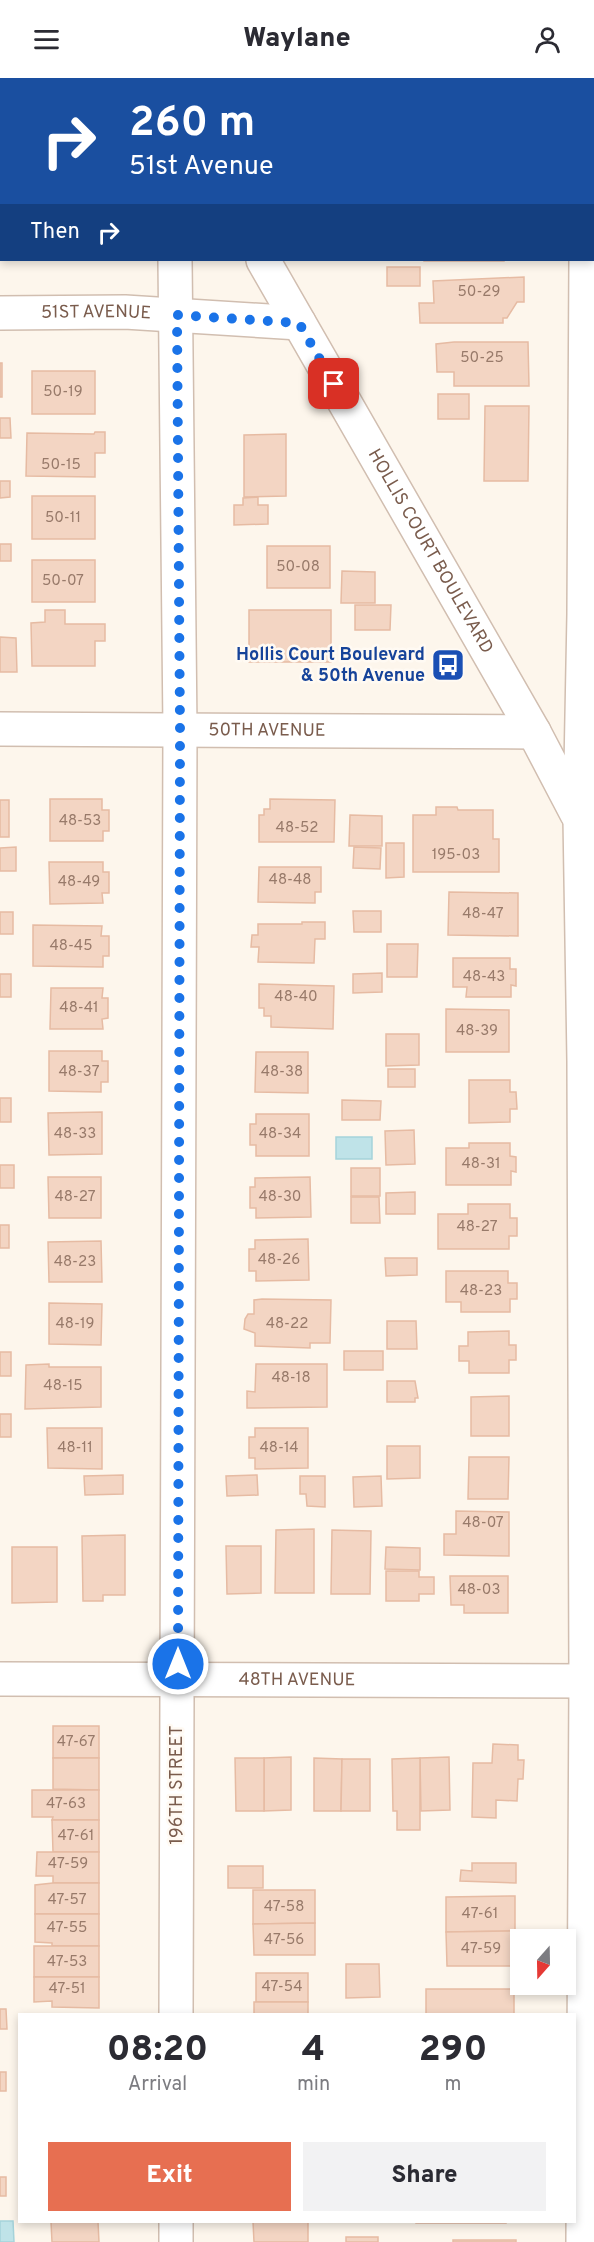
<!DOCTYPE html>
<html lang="en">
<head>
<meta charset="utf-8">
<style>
  body { margin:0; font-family:Overpass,sans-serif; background:#f2f2f3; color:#2b2b33; height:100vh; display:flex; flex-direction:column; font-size:22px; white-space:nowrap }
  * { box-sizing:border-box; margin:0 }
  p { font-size:20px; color:#7c7c81 }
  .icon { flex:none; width:33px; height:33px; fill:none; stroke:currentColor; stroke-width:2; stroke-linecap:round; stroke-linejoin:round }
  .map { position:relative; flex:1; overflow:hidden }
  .sheet { position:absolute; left:18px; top:1935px; width:558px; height:210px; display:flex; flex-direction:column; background:#fff; border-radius:0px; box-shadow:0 3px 9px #0003 }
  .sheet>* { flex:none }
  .guide { position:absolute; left:0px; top:0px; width:594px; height:183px; box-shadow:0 3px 9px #0003; background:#1a4fa0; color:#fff; overflow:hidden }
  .needle { width:39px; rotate:200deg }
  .tools { position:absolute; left:510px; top:1851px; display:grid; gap:12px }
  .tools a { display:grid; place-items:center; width:66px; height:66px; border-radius:0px; background:#fff; box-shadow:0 3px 9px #0003; font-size:30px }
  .pin { position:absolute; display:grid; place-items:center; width:51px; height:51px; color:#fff; margin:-26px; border-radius:12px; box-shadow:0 3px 9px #0006 }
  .me { position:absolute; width:66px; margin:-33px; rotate:0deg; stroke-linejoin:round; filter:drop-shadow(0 0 4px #0008) }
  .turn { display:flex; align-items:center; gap:21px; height:126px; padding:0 30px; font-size:27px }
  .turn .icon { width:78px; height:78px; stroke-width:2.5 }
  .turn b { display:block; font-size:42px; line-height:51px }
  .then { display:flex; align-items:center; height:57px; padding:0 30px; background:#0003; gap:12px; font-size:22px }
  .eta { display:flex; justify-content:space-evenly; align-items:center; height:102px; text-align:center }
  .eta b { font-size:36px; font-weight:800; line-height:42px }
  .action { display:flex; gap:12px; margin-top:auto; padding:12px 30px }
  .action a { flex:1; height:69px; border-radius:0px; background:#e76f51; color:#fff; font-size:24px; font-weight:800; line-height:69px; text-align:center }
  .action a+a { background:#f2f2f3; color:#2b2b33 }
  header { display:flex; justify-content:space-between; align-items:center; height:78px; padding:0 30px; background:#fff; font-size:27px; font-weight:800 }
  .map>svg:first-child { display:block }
  .water { fill:#bfe3e8; stroke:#a5d3da; stroke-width:1.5 }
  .building { fill:#f3d5c3; stroke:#e6bba3; stroke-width:1.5 }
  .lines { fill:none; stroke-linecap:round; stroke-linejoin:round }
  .minor-casing { stroke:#d1beb0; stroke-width:36 }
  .minor { stroke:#fff; stroke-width:33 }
  .route { stroke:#1a73e8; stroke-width:10; stroke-dasharray:0 18 }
  .labels { text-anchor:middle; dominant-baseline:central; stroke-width:5; stroke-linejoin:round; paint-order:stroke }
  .number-label { font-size:15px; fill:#987a6a }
  .street-label { font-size:18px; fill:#7a5c4d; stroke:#fffaf3 }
  .transit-label { font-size:18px; font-weight:bold; fill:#164399; stroke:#fffaf3; text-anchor:end }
</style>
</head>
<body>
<header><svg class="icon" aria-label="menu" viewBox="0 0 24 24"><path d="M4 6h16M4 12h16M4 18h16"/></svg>Waylane<svg class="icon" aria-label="person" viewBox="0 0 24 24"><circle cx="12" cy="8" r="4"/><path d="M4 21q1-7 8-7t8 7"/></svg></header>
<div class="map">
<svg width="594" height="2164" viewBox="0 0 594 2164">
  <rect width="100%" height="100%" fill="#fdf6ec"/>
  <g class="water">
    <rect x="336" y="1059" width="36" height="22"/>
    <polygon points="0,2143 13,2143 14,2164 0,2164"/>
  </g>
  <g class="building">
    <rect x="276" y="0" width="63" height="2"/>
    <rect x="0" y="120" width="2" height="42"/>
    <rect x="424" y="182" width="80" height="1"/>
    <rect x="387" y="189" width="33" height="19"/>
    <polygon points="524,199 524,224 517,224 507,240 503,240 503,245 420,245 419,225 434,225 433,203"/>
    <polygon points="454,264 528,264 529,308 454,308 454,294 437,294 436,266"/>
    <rect x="0" y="285" width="2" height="34"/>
    <rect x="32" y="293" width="63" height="43"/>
    <rect x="438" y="316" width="31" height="25"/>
    <polygon points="485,328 529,328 528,403 484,403"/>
    <polygon points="0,340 10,340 11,360 0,360"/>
    <polygon points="95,354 105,354 105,375 95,375 95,399 26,398 27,355 94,356"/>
    <polygon points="286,356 286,418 244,419 244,357"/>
    <polygon points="0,403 10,403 10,419 0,420"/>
    <rect x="32" y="418" width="63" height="43"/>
    <polygon points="258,419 258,427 268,427 268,446 234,447 234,427 243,427 243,420"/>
    <rect x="0" y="466" width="11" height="17"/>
    <rect x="267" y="468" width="63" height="42"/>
    <rect x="32" y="482" width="63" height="42"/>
    <polygon points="342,493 375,494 375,525 341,525"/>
    <polygon points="355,527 391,527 390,552 355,552"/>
    <polygon points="45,532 65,532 65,546 105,546 105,563 95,563 95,588 32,588 31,545 45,544"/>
    <rect x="249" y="532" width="82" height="52"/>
    <polygon points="0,559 16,560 17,594 0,594"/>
    <polygon points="50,721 102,721 102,732 109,732 109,753 103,753 103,763 50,763"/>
    <polygon points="270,721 335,722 334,764 259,764 259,737 264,737 264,731 270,731"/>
    <rect x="0" y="722" width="9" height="37"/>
    <polygon points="436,729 457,729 458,732 493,732 493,761 499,761 499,794 413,794 413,737 436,737"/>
    <polygon points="350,737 382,738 382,768 349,768"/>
    <polygon points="386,765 404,765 404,799 386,800"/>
    <polygon points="16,769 16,793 0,793 0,770"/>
    <polygon points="354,769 381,770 380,791 353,790"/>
    <polygon points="49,784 103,784 103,794 109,794 109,815 102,815 103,825 50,826"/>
    <polygon points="259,789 321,789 321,814 315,814 315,825 258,824"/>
    <polygon points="449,814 518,815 518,858 448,857"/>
    <polygon points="353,833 381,833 381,854 354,854"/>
    <rect x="0" y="834" width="13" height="22"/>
    <polygon points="302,844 325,844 325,861 315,861 314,885 258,884 259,869 251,869 252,857 258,857 258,846 302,846"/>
    <polygon points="33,847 102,848 101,858 109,858 109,878 103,878 103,889 33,888"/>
    <polygon points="387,866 418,866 417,899 387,899"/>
    <polygon points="453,880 510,880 510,891 516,891 516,908 511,907 511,919 466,919 467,909 453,909"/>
    <polygon points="382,895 382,914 353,915 353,896"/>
    <rect x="0" y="896" width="11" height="23"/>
    <polygon points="259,906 334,908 333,951 271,949 271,938 264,938 264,930 259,930"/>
    <polygon points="51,910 103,910 102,920 108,920 108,940 102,941 103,951 50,951"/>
    <polygon points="446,931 509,932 509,974 446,974"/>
    <polygon points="386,956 419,956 419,987 386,988"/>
    <polygon points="49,973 102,973 102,983 108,983 108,1004 101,1004 101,1014 49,1013"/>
    <polygon points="256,974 308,974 308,1015 255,1014"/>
    <rect x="388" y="991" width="27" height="18"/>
    <polygon points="469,1002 510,1002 510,1014 516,1014 517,1031 510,1031 510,1044 469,1045"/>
    <rect x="0" y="1020" width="11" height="24"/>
    <polygon points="342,1022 381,1023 380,1042 342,1042"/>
    <polygon points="102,1034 102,1076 49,1077 48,1035"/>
    <polygon points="256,1036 309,1036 309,1078 256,1078 256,1067 250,1067 250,1046 256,1046"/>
    <polygon points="414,1052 415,1086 386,1087 385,1053"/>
    <polygon points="469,1065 510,1065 510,1078 516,1079 516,1094 511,1093 511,1107 446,1107 446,1070 469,1070"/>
    <rect x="0" y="1087" width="14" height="23"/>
    <rect x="351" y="1090" width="29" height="28"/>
    <polygon points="48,1099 101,1099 101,1140 49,1140"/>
    <polygon points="310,1099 311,1139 256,1140 256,1130 250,1130 250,1109 255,1109 255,1100"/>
    <polygon points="415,1114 415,1136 386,1136 386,1115"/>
    <polygon points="351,1119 379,1119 380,1145 351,1145"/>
    <polygon points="468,1126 510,1126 510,1140 517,1140 517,1158 509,1158 509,1171 438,1171 438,1136 468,1136"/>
    <rect x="0" y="1147" width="9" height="23"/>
    <polygon points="308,1161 309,1202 256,1203 256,1193 249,1193 249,1171 255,1171 255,1162"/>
    <polygon points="101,1163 102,1204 49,1204 48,1164"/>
    <polygon points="385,1180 417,1180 417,1197 386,1198"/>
    <polygon points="446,1193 508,1193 508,1205 517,1205 517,1221 510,1221 510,1234 461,1234 461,1224 446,1224"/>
    <polygon points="262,1221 331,1222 330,1265 310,1265 310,1270 255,1268 255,1255 244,1251 245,1241 248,1236 254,1236 254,1222"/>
    <polygon points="49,1225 102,1226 101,1267 49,1266"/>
    <polygon points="387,1243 416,1243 417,1271 387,1271"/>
    <polygon points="509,1253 509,1267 516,1267 516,1282 509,1282 509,1295 469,1295 469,1283 459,1283 459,1268 468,1268 468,1254"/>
    <rect x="344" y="1273" width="39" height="19"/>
    <rect x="0" y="1274" width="11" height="24"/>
    <polygon points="49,1286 49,1289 101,1289 101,1329 25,1331 26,1287"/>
    <polygon points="256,1286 327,1286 327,1329 247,1330 247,1313 255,1314"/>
    <polygon points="387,1303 415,1303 418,1320 415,1320 415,1324 387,1324"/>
    <polygon points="509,1318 509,1358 471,1358 471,1319"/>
    <rect x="0" y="1336" width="11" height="23"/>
    <polygon points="47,1350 102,1350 102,1391 48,1390"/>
    <polygon points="255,1350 308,1350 308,1390 255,1391 255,1380 249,1380 249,1359 255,1359"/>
    <polygon points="387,1368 420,1368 420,1400 387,1401"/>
    <polygon points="469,1379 509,1379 508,1421 468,1421"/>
    <polygon points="123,1397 123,1416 85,1417 84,1398"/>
    <polygon points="257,1397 258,1417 227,1418 226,1398"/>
    <polygon points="300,1398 325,1398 325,1429 307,1428 306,1416 300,1416"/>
    <polygon points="381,1398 382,1428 354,1429 353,1399"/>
    <polygon points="456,1433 509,1434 509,1478 444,1477 444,1456 456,1456"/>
    <polygon points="314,1451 314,1515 275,1515 276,1452"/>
    <polygon points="332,1452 371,1453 370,1516 331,1516"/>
    <polygon points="125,1457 125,1517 103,1517 103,1523 83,1523 82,1458"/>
    <polygon points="226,1468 261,1468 261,1515 227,1516"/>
    <polygon points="12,1469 57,1469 57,1524 12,1525"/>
    <polygon points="386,1469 420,1470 420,1492 385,1491"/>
    <polygon points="386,1493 419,1493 419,1499 434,1499 434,1516 419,1516 419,1523 386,1523"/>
    <polygon points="450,1498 508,1498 508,1535 464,1535 464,1527 451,1527"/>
    <rect x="53" y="1648" width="46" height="32"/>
    <polygon points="493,1666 518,1667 518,1682 524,1682 523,1701 518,1701 517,1723 496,1722 496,1740 472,1739 473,1685 492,1685"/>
    <polygon points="291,1679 291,1732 264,1733 264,1680"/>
    <polygon points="449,1679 450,1732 421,1733 420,1680"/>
    <polygon points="53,1680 99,1680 99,1712 53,1711"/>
    <polygon points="235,1680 264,1680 264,1733 236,1733"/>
    <polygon points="314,1680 342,1681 341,1733 314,1733"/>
    <polygon points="420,1680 420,1752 397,1752 397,1733 393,1733 392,1681"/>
    <polygon points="342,1681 370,1681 370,1733 341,1733"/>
    <polygon points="32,1712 99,1712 99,1742 52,1742 53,1739 32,1739"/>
    <polygon points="52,1742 99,1742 99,1774 53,1774"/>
    <polygon points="37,1774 99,1774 99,1805 53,1805 53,1798 36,1798"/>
    <polygon points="472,1785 516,1785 516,1805 460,1803 461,1792 472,1793"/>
    <rect x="228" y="1788" width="35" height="22"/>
    <polygon points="53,1805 99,1805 99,1836 35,1836 35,1807"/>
    <polygon points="253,1812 315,1812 315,1845 253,1846"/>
    <polygon points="515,1818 515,1853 446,1854 446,1819"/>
    <polygon points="35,1836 99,1836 99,1868 52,1868 52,1865 35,1864"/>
    <polygon points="315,1845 315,1877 254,1877 253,1846"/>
    <polygon points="515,1853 515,1888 447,1888 446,1854"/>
    <rect x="34" y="1868" width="65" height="31"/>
    <polygon points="346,1886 379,1886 380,1919 346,1920"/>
    <rect x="256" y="1895" width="52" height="29"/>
    <polygon points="34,1899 99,1899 99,1930 52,1929 52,1923 34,1924"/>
    <rect x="426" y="1911" width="88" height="25"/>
    <rect x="254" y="1924" width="54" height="12"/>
    <polygon points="0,1931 6,1931 7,1951 0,1951"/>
    <rect x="0" y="1994" width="6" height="19"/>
    <rect x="0" y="2099" width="6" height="19"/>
    <polygon points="51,2144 98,2144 99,2164 52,2164"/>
    <polygon points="253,2144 308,2144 308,2164 254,2164"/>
    <rect x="416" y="2144" width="90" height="1"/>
    <rect x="346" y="2159" width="32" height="5"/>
    <rect x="453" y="2162" width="63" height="2"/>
  </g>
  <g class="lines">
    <defs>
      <g id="minor">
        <polyline points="159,0 160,2"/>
        <polyline points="587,2 587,0"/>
        <polyline points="175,182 180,651 176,1936"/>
        <path id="s1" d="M263,182l271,472 43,82"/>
        <path id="s2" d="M0,235l125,-1 174,11"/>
        <path id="s3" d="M0,651l534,3"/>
        <path id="s4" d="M0,1601l594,2"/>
        <polyline points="176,2164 176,2144"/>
        <polyline points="583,2164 586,1603 584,983 580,740 584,536 586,182"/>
      </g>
    </defs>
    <use href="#minor" class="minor-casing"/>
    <use href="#minor" class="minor"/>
  </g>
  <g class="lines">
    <polyline class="route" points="178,1586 180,651 177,237 299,245 334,306"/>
  </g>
  <defs>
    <symbol id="bus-square" viewBox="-11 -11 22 22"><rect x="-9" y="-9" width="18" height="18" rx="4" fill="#1a4fb4" stroke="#fffaf3"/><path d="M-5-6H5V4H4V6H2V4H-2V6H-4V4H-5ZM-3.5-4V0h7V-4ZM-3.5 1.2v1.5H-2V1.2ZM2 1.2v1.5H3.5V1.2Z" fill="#fff"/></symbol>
  </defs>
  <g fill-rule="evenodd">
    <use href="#bus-square" x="429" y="568" width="38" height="38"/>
  </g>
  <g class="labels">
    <g class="number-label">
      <text x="479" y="214">50-29</text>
      <text x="482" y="280">50-25</text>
      <text x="63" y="314">50-19</text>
      <text x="61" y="387">50-15</text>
      <text x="63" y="440">50-11</text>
      <text x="298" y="489">50-08</text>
      <text x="63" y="503">50-07</text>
      <text x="80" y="743">48-53</text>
      <text x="297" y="750">48-52</text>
      <text x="456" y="777">195-03</text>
      <text x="290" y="802">48-48</text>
      <text x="79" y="804">48-49</text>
      <text x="483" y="836">48-47</text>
      <text x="71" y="868">48-45</text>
      <text x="484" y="899">48-43</text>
      <text x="296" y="919">48-40</text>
      <text x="79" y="930">48-41</text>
      <text x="477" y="953">48-39</text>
      <text x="79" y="994">48-37</text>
      <text x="282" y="994">48-38</text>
      <text x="75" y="1056">48-33</text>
      <text x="280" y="1056">48-34</text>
      <text x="481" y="1086">48-31</text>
      <text x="75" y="1119">48-27</text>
      <text x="280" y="1119">48-30</text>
      <text x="477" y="1149">48-27</text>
      <text x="279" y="1182">48-26</text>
      <text x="75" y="1184">48-23</text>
      <text x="481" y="1213">48-23</text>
      <text x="75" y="1246">48-19</text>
      <text x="287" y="1246">48-22</text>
      <text x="291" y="1300">48-18</text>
      <text x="63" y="1308">48-15</text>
      <text x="75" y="1370">48-11</text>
      <text x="279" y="1370">48-14</text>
      <text x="483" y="1445">48-07</text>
      <text x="479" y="1512">48-03</text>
      <text x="76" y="1664">47-67</text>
      <text x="66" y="1726">47-63</text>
      <text x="76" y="1758">47-61</text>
      <text x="68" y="1786">47-59</text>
      <text x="67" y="1822">47-57</text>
      <text x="284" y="1829">47-58</text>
      <text x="480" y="1836">47-61</text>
      <text x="67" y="1850">47-55</text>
      <text x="284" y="1862">47-56</text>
      <text x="481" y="1871">47-59</text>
      <text x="67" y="1884">47-53</text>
      <text x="282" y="1909">47-54</text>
      <text x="67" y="1911">47-51</text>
    </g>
    <g class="street-label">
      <text stroke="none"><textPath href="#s2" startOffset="96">51ST AVENUE</textPath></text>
      <text stroke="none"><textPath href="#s1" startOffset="336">HOLLIS COURT BOULEVARD</textPath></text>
      <text stroke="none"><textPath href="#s3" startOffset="267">50TH AVENUE</textPath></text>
      <text stroke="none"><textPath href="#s4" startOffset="297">48TH AVENUE</textPath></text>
      <text transform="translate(177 1707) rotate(-90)">196TH STREET</text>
    </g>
    <g class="transit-label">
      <text x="425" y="577">Hollis Court Boulevard<tspan x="425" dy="21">&amp; 50th Avenue</tspan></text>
    </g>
  </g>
</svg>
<div class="tools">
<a><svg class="needle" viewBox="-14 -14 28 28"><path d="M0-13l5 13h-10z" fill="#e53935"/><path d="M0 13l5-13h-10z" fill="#7c7c81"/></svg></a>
</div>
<div class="pin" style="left:334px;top:306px;background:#d93025"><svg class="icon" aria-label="arrive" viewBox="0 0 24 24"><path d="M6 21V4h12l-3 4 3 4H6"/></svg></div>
<svg class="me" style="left:178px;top:1586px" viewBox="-20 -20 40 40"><circle r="17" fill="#1a73e8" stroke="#fff" stroke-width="3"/><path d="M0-11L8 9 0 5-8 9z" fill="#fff"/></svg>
<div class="guide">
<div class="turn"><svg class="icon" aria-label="right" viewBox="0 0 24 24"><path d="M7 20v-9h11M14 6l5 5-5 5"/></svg><div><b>260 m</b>51st Avenue</div></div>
<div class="then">Then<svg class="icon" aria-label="right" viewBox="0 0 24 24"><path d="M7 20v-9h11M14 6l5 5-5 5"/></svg></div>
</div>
<section class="sheet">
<div class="eta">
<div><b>08:20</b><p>Arrival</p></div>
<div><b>4</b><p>min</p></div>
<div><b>290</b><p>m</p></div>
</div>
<div class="action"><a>Exit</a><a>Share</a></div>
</section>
</div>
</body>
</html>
